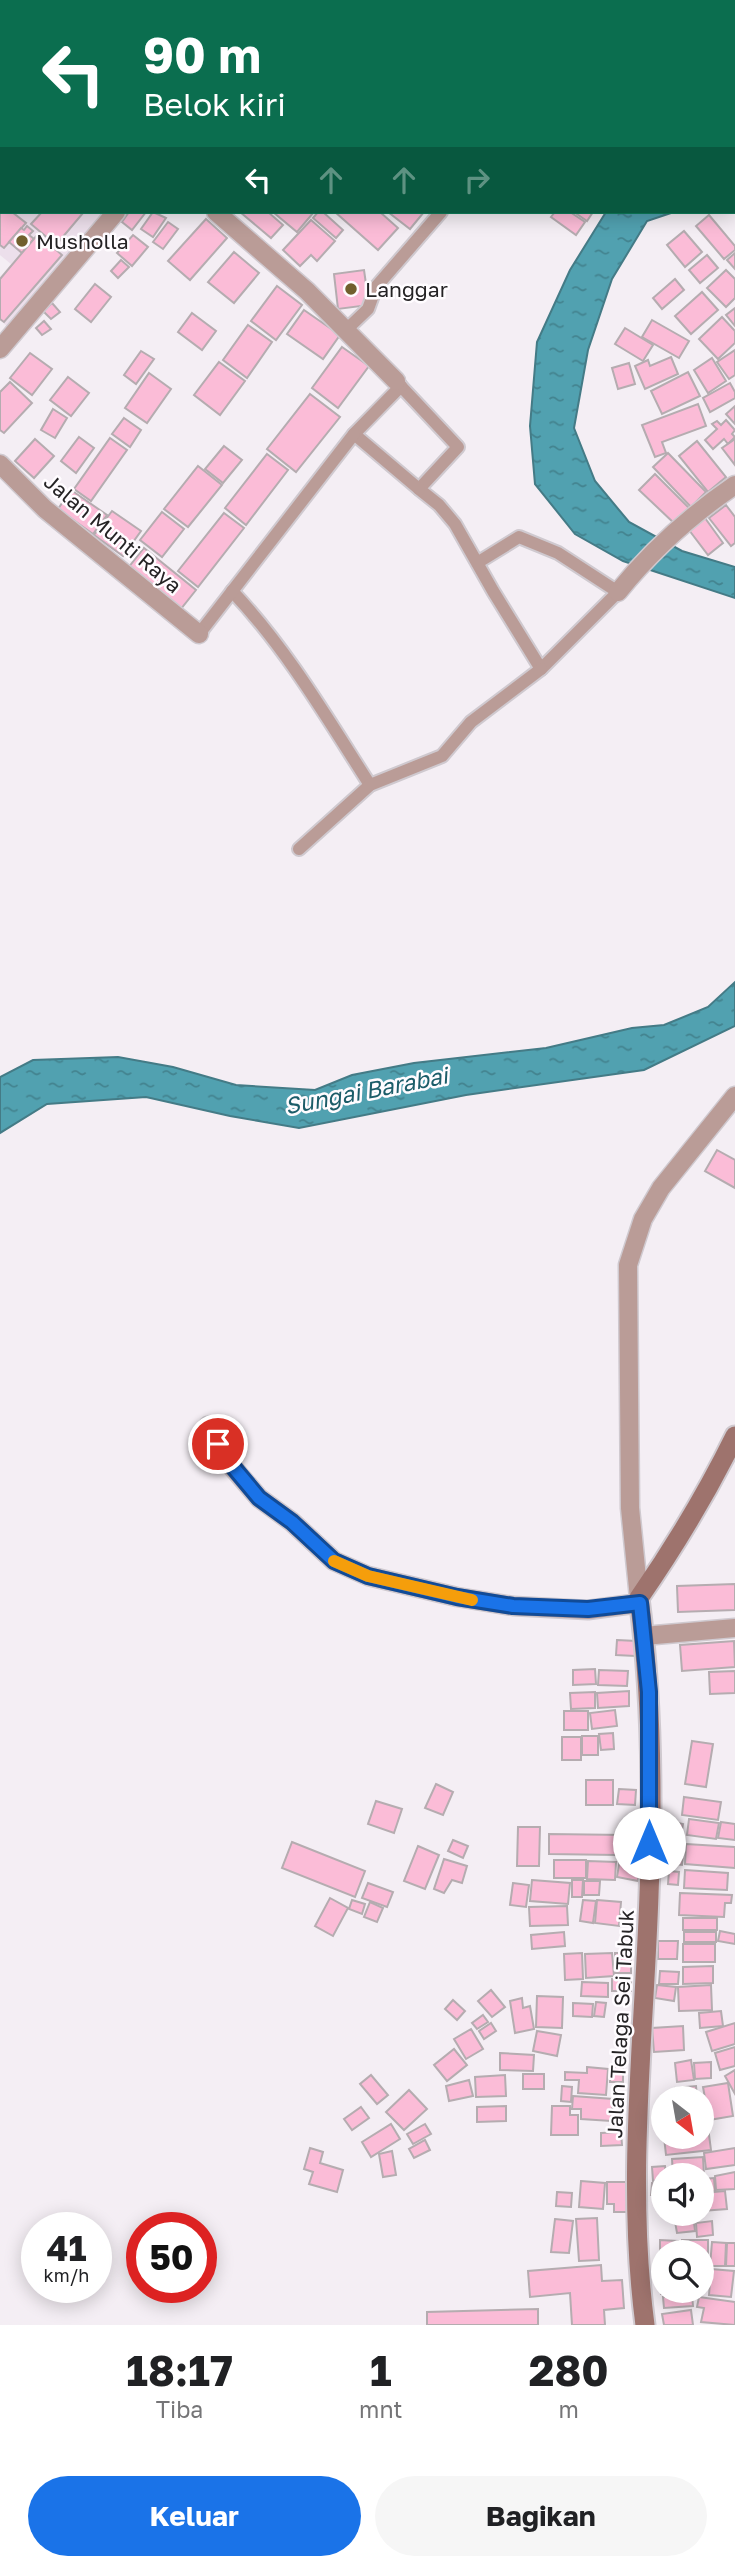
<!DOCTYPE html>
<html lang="id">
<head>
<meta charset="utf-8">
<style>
  body { margin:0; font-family:"Golos Text",sans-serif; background:#f6f6f6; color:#202124; height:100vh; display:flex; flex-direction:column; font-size:26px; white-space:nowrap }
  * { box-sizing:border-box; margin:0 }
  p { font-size:23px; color:#757577 }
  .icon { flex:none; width:38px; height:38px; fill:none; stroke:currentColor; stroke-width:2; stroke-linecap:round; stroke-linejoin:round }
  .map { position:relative; height:2325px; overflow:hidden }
  .sheet { display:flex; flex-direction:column; background:#fff; flex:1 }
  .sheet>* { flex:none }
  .banner { position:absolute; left:0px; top:0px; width:735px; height:214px; box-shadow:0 4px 18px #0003; background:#0b6e4f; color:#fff; overflow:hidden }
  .needle { width:46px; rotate:149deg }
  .fabs { position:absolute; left:651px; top:2086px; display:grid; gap:14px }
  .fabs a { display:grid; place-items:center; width:63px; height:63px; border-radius:50%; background:#fff; box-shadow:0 4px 18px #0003; font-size:35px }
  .speed { position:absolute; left:21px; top:2212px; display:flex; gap:14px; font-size:35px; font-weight:700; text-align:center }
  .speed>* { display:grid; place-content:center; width:91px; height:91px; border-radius:50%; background:#fff; box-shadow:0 4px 18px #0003; line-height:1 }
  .speed small { font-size:18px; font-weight:400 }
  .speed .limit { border:10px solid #d22; background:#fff; color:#111 }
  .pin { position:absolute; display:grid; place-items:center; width:60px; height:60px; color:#fff; margin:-30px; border:4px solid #fff; border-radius:50%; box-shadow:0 2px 7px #0007 }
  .me { position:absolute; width:77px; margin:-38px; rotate:0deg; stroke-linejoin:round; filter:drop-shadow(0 0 5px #0008) }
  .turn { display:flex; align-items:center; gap:24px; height:147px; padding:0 28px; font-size:32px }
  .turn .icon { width:91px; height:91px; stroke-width:2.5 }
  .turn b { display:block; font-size:49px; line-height:60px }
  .lanes { display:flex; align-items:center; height:66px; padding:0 28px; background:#0003; justify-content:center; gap:35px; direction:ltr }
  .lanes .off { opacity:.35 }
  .eta { display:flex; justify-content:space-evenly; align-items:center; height:119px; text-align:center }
  .eta b { font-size:42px; font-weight:700; line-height:49px }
  .cta { display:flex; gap:14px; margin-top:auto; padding:14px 28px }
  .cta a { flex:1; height:80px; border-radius:42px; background:#1a73e8; color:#fff; font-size:28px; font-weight:700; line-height:80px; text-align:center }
  .cta a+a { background:#f6f6f6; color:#202124 }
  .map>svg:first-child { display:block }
  .built { fill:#ecdfeb }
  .forest { fill:url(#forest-crowns) }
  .water { fill:url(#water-ripples); stroke:#447b86; stroke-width:2 }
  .building { fill:#fbbcd7; stroke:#b5acb0; stroke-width:2 }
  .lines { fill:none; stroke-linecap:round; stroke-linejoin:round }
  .pedestrian-casing { stroke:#cfc9cf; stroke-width:16 }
  .minor-casing { stroke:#cfc9cf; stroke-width:21 }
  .secondary-casing { stroke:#cfc9cf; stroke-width:23 }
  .pedestrian { stroke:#ba9c97; stroke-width:12 }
  .minor { stroke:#ba9c97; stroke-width:18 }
  .secondary { stroke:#9e736d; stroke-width:19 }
  .route-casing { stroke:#114b97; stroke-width:18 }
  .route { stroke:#1a73e8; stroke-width:12 }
  .slow { stroke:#f59e0b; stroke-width:12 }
  .poi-dot { fill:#715f2d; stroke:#fffcff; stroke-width:2.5 }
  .labels { text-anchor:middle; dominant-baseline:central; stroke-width:5; stroke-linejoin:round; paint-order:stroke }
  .poi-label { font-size:21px; fill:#252325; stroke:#fffcff; text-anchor:start }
  .street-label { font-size:21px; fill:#252325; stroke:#fffcff }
  .water-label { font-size:23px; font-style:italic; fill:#1c5d69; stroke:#fffcff }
</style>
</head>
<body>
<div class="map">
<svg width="735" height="2325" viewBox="0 0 735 2325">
  <defs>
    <pattern id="forest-crowns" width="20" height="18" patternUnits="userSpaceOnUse" patternTransform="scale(1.75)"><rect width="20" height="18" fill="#acd8b5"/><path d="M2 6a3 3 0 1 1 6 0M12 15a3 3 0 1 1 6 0" fill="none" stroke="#94b99c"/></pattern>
    <pattern id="water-ripples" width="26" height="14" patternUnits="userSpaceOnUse" patternTransform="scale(1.75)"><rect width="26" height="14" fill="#51a1b0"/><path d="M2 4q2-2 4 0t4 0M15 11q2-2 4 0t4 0" fill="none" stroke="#43838f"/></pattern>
  </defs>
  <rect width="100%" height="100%" fill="#f4eef4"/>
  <polygon class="built" points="2,77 2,212 106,212 9,328 0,320 0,277 11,264 0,255"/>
  <polygon class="forest" points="77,0 267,0 79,2"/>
  <g class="water">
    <polygon points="606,212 674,212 647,221 612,279 588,350 574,428 595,481 629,522 682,551 735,567 735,598 623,561 575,534 535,484 530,426 537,342 570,270"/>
    <polygon points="735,982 735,1026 644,1070 466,1095 299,1128 230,1116 146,1097 47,1104 0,1133 0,1077 33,1060 118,1057 173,1067 236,1085 315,1090 352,1075 414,1063 546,1048 632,1028 664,1025 708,1007"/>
  </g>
  <g class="building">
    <polygon points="6,0 43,0 45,2 8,2"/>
    <rect x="733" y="21" width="2" height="32"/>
    <polygon points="0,43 2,44 0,73"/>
    <polygon points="2,81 2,127 0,129 0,83"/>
    <polygon points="0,180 2,212 12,212 26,223 4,248 0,245"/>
    <polygon points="42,212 81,212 83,213 56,245 31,224"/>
    <polygon points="129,212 146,212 132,230 122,222"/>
    <polygon points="153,212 166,218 153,237 141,229"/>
    <polygon points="240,212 268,212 283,225 271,238"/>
    <polygon points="273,212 314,212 297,232"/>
    <polygon points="318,212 323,212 343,230 336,238 313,218"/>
    <polygon points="335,212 380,212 398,228 378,250"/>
    <polygon points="388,212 424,212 410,229"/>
    <polygon points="555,212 570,212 585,222 576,235 551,217"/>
    <polygon points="574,212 593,212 587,221"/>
    <polygon points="709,215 735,246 735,250 724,259 696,226"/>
    <polygon points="206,219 227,238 190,280 168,261"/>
    <polygon points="311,220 335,241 317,261 311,255 300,266 283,250"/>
    <polygon points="168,222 178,229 163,249 153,242"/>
    <polygon points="27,226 33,231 29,235 34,239 22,253 9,242 21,228 24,230"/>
    <polygon points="684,231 702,252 685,267 667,245"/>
    <polygon points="38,234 62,255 4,322 0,319 0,279"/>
    <polygon points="133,235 148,247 132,266 117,253"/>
    <polygon points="234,252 259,273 234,303 208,282"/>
    <polygon points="735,253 735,269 727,260"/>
    <polygon points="707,255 718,268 700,283 689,270"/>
    <polygon points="121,260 129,267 118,278 111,271"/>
    <polygon points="364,270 369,305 338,309 334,274"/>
    <polygon points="726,270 735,279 735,298 726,307 707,288"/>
    <polygon points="675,279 684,290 662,309 653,298"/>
    <polygon points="95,284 111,297 91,322 75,309"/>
    <polygon points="277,286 302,305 276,340 251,321"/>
    <polygon points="702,292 718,310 691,334 675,316"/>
    <polygon points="52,303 60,312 51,319 43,311"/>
    <polygon points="735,308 735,326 726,315"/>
    <polygon points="304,310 340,335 323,359 287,334"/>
    <polygon points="192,313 216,331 202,350 178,332"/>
    <polygon points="722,317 735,331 735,343 718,359 699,339"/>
    <polygon points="652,320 689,341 679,358 642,337"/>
    <polygon points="44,321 51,329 42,335 36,328"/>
    <polygon points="248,325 272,342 247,378 223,360"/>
    <polygon points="625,328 653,345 643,361 615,344"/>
    <polygon points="342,347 369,366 338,408 312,388"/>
    <polygon points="735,350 735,375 729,379 717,362"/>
    <polygon points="141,351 154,359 136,384 124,375"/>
    <polygon points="30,353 52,369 32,395 10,378"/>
    <polygon points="671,357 678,374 645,389 635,366 648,360 650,366"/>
    <polygon points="712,358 726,381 708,393 694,370"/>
    <polygon points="219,362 245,381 220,415 194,395"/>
    <polygon points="629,363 635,384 618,389 612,368"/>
    <polygon points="688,372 700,396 662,414 651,391"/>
    <polygon points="149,373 171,389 147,423 125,408"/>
    <polygon points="68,377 89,393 71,416 50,400"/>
    <polygon points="10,382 32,403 4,433 0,430 0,392"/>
    <polygon points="730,383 735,392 735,398 710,412 703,398"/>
    <polygon points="310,394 340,417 296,472 267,449"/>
    <polygon points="698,404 706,426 662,442 666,453 655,457 642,425"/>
    <polygon points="735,406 735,424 726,414"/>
    <polygon points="53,409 67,418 55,438 41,430"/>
    <polygon points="124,418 141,430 130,447 112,434"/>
    <polygon points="726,420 735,430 732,434 735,437 728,444 724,439 713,449 705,440 717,429 712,424 717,421 721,425"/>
    <polygon points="79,437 94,448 76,473 61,461"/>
    <polygon points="110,438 127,450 91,501 74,489"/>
    <polygon points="35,439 54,456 34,478 15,461"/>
    <polygon points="735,439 735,465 722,448"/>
    <polygon points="697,441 726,477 708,492 679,456"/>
    <polygon points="224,446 242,460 223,483 205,469"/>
    <polygon points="668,453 706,492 691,507 653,467"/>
    <polygon points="267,454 288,470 246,525 225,508"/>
    <polygon points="198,466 222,485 188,527 164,509"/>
    <polygon points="655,474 690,509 675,524 639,490"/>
    <polygon points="71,490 107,515 93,534 58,509"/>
    <polygon points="726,505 735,517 735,543 731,546 709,518"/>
    <polygon points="112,511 141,531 123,556 94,535"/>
    <polygon points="162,512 184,529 162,557 140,540"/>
    <polygon points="224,513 244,528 198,587 178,571"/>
    <polygon points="705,518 723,543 708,555 689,530"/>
    <polygon points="144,548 196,590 180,610 128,568"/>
    <polygon points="717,1150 735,1160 735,1188 705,1171"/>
    <polygon points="735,1584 735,1610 678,1612 677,1586"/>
    <polygon points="617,1640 636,1641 635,1656 616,1655"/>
    <polygon points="734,1641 735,1667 682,1671 680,1645"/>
    <polygon points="595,1669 596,1684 573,1685 573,1670"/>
    <polygon points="599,1670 628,1671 627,1686 598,1685"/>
    <polygon points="735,1671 735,1693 710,1694 709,1672"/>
    <polygon points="629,1691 629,1706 598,1708 597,1693"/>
    <polygon points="595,1692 595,1708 571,1709 570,1693"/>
    <polygon points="615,1710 617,1726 592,1729 590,1713"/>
    <rect x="564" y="1711" width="24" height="19"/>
    <polygon points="613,1733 614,1749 601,1750 599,1734"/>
    <rect x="582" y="1736" width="16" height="19"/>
    <rect x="562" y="1737" width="19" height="23"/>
    <polygon points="692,1741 713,1744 706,1787 685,1784"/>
    <rect x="586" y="1780" width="27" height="25"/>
    <polygon points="436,1784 453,1792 443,1815 425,1808"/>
    <polygon points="619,1789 636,1790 635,1805 617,1804"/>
    <polygon points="684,1797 721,1802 718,1820 682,1815"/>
    <polygon points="376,1801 402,1809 394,1833 368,1824"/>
    <polygon points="689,1819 719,1823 716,1839 687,1835"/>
    <polygon points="668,1821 683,1824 681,1836 666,1833"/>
    <polygon points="721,1822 735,1824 735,1840 718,1838"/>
    <polygon points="518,1827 540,1827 539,1866 517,1866"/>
    <polygon points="549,1834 625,1835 624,1848 617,1848 617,1855 549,1854"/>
    <polygon points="453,1840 468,1846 463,1858 448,1851"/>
    <polygon points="292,1842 365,1871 355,1897 282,1868"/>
    <polygon points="686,1844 735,1847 735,1868 685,1864"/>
    <polygon points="661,1845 684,1847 682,1865 659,1862"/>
    <polygon points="418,1846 439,1855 425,1889 404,1881"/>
    <polygon points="620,1858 641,1862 638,1881 617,1877"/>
    <polygon points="444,1859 467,1866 462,1883 452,1880 444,1893 434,1889"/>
    <rect x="554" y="1860" width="32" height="18"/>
    <polygon points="588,1861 616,1862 615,1880 587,1879"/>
    <polygon points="685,1870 728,1873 727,1890 684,1888"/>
    <polygon points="669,1871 679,1872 678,1885 668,1884"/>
    <polygon points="532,1880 570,1883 568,1904 530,1901"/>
    <polygon points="572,1880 583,1880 582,1897 572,1897"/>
    <polygon points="584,1881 600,1881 599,1895 584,1895"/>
    <polygon points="368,1883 393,1892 387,1907 362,1898"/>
    <polygon points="513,1883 529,1885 526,1907 510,1905"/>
    <polygon points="680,1893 732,1895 731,1903 725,1903 724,1917 679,1915"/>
    <polygon points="330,1898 348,1908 333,1936 315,1926"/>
    <polygon points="352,1900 365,1904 362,1914 349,1909"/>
    <polygon points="583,1900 596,1901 593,1923 580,1921"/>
    <polygon points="597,1900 621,1902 619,1926 595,1923"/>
    <polygon points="370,1902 383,1908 377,1922 364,1917"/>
    <polygon points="567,1906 568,1925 530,1926 529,1907"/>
    <rect x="683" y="1918" width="34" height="12"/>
    <polygon points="720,1931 735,1934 735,1944 718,1941"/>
    <polygon points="564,1932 565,1946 532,1949 531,1935"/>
    <rect x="684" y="1932" width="32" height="10"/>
    <polygon points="658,1941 678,1941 677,1959 658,1959"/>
    <rect x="683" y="1944" width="32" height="18"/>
    <polygon points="582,1953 583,1979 565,1980 564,1954"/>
    <polygon points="612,1953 614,1976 586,1978 585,1954"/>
    <rect x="615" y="1953" width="16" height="20"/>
    <polygon points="713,1966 713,1983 683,1984 683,1967"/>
    <polygon points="660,1971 679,1972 678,1984 659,1984"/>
    <rect x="612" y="1979" width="19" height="12"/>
    <polygon points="582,1982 608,1983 608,1997 581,1996"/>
    <polygon points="657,1985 676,1987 674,2001 655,1998"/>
    <polygon points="711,1985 712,2010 679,2011 678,1987"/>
    <polygon points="491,1990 505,2007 492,2017 478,2001"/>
    <polygon points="537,1996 563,1997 562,2028 536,2027"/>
    <polygon points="522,1998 523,2008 530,2006 534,2029 515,2033 510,2001"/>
    <polygon points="453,2000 465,2011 457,2020 445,2009"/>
    <polygon points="596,2002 606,2003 604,2017 594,2016"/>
    <polygon points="573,2003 593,2004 592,2017 573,2016"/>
    <polygon points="721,2011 723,2026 700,2028 699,2013"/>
    <polygon points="483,2015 488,2022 477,2029 472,2023"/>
    <polygon points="491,2023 496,2031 484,2039 479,2031"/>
    <polygon points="735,2023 735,2044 712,2051 706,2032"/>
    <polygon points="683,2026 684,2050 654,2052 652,2028"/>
    <polygon points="471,2029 483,2049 466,2059 454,2039"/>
    <polygon points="537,2031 561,2035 557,2056 533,2051"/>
    <polygon points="735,2047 735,2066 720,2070 715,2053"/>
    <polygon points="454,2049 467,2065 447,2081 434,2065"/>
    <polygon points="500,2053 534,2055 533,2071 500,2070"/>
    <polygon points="691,2060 694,2080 677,2082 675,2063"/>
    <polygon points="711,2062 711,2078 695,2079 694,2063"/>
    <polygon points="587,2067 608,2069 606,2095 578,2093 579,2080 565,2080 565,2072 587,2073"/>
    <polygon points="611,2067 623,2067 623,2082 610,2082"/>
    <polygon points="735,2070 735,2094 725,2076"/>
    <rect x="523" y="2074" width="21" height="15"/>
    <polygon points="371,2075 388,2095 377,2104 360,2084"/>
    <polygon points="505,2075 506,2096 476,2097 475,2077"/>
    <polygon points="469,2080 473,2096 449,2101 446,2086"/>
    <polygon points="728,2083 733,2116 709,2120 703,2087"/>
    <polygon points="562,2086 572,2087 571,2102 561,2101"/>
    <polygon points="696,2086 697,2098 676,2098 675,2088"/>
    <polygon points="409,2090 427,2109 404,2130 386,2112"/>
    <polygon points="573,2096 613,2099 611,2121 581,2119 581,2109 572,2109"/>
    <polygon points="506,2106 506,2121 477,2122 477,2107"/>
    <polygon points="552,2106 570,2106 570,2115 578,2115 578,2135 551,2135"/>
    <polygon points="361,2107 369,2118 352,2130 344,2119"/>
    <polygon points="391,2124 400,2139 371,2157 362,2142"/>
    <polygon points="425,2124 431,2134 413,2144 407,2134"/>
    <polygon points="708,2127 711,2150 666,2155 664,2137 702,2137 702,2128"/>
    <polygon points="621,2132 622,2145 601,2146 601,2133"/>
    <polygon points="425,2140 430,2150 414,2158 409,2149"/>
    <polygon points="310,2148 323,2152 320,2163 343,2170 337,2192 309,2184 313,2172 304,2169"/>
    <polygon points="735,2148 735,2165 706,2169 704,2153"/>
    <polygon points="392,2151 396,2175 383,2177 379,2154"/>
    <polygon points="703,2157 704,2176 673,2175 672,2159"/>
    <polygon points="665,2166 666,2175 663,2175 663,2180 653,2181 652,2167"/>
    <polygon points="735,2172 735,2189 716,2190 715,2176"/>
    <polygon points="714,2178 715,2191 702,2192 702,2179"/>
    <polygon points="581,2181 605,2183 603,2209 579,2207"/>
    <polygon points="607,2182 627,2182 627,2212 614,2212 614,2204 607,2204"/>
    <polygon points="652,2183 663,2183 663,2195 651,2195"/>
    <polygon points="725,2191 727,2209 702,2211 702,2193"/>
    <polygon points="557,2192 572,2193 571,2207 556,2206"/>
    <polygon points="658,2197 663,2197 663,2211 657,2211"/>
    <polygon points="693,2214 695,2231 677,2233 674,2216"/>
    <polygon points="597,2218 599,2260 579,2261 576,2219"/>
    <polygon points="555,2219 573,2221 569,2253 551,2252"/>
    <polygon points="712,2221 713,2235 697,2237 696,2223"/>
    <polygon points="660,2240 678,2241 678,2252 663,2252 663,2264 660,2264"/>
    <polygon points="682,2240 708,2240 708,2267 702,2267 702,2252 682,2252"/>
    <polygon points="712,2242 726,2243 725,2266 710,2266"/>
    <polygon points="727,2243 735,2243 735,2266 726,2266"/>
    <polygon points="601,2265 602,2281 622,2280 624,2308 604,2310 605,2325 572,2325 570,2293 530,2297 528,2271"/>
    <polygon points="711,2269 734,2271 731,2297 709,2295"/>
    <polygon points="661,2281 663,2281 663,2291 678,2291 678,2294 661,2294"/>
    <polygon points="692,2295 693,2306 664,2308 663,2297"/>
    <polygon points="699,2297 735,2302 735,2325 701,2322 704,2308 697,2307"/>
    <polygon points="538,2309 538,2325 427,2325 427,2312"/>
    <polygon points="691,2310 693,2325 664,2325 662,2314"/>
  </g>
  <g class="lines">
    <defs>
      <g id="pedestrian">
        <polyline points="346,330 368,309 376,287 441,212"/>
        <polyline points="396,381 458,447 419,489 439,505 455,524 493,591 541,669 618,592 558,553 519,537 477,563"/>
        <polyline points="401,386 354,434 419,489"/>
        <path d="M232,591c55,58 95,127 138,194"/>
        <polyline points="199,634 354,434"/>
        <polyline points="299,849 370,785 442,756 471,722 541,669"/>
      </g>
      <g id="minor">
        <polyline points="55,0 57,2"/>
        <polyline points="438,0 455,2"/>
        <polyline points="285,2 286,0"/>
        <polyline points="733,8 735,8"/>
        <polyline points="216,212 307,291 396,381"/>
        <polyline points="0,349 116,212"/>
        <polyline points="0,464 45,509 199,634"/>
        <path d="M618,592c33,-41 73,-77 117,-107"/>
        <polyline points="208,1426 228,1462 259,1498 292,1522 334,1561 368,1576 457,1597 513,1606 588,1610 640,1603"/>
        <polyline points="639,1598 630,1508 628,1265 643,1219 661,1188 735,1096"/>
        <polyline points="644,1636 735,1628"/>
      </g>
      <path id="secondary" d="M645,2325c-19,-142 -1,-287 4,-430 4,-98 3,-199 -10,-297 36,-52 68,-105 96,-162"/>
    </defs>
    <use href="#pedestrian" class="pedestrian-casing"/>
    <use href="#minor" class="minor-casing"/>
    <use href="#secondary" class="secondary-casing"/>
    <use href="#pedestrian" class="pedestrian"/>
    <use href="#minor" class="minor"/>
    <use href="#secondary" class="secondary"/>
  </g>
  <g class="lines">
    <defs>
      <polyline id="route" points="218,1444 229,1462 259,1498 292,1522 334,1561 368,1576 457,1597 513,1606 588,1609 640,1603 649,1692 649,1843"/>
    </defs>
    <use href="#route" class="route-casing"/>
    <use href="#route" class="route"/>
    <polyline class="slow" points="334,1561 368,1576 472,1600"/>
  </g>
  <g class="poi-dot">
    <circle cx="22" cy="241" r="7"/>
    <circle cx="351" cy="289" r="7"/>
  </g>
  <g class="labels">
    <g class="poi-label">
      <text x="36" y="241">Musholla</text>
      <text x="365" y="289">Langgar</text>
    </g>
    <g class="street-label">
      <text transform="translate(113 533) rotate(40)">Jalan Munti Raya</text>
      <text transform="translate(620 2024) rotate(-87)">Jalan Telaga Sei Tabuk</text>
    </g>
    <g class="water-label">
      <text transform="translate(366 1090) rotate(-11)">Sungai Barabai</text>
    </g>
  </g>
</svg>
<div class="fabs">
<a><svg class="needle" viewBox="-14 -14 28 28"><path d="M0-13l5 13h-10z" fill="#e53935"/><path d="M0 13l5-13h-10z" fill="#757577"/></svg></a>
<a><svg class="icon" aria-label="sound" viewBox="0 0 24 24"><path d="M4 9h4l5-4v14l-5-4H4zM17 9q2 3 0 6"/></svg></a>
<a><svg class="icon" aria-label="search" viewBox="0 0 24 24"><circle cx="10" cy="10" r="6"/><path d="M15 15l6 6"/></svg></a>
</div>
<div class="speed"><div>41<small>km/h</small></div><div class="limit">50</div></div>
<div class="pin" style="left:218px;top:1444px;background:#d93025"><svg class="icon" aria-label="arrive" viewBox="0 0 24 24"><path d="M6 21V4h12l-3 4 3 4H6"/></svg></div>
<svg class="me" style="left:649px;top:1843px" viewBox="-20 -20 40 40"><circle r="19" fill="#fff"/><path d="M0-13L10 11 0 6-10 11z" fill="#1a73e8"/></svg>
<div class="banner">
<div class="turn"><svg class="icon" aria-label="left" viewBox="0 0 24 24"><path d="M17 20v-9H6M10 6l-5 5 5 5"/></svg><div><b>90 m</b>Belok kiri</div></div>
<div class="lanes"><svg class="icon" aria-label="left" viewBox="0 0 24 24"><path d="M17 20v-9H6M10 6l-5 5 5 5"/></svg><svg class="icon off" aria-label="ahead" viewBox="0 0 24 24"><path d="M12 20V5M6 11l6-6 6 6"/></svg><svg class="icon off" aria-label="ahead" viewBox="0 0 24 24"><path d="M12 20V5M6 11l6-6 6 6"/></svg><svg class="icon off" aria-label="right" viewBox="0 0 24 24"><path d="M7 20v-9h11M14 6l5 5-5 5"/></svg></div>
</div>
</div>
<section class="sheet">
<div class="eta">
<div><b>18:17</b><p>Tiba</p></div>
<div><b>1</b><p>mnt</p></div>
<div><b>280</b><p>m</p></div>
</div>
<div class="cta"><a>Keluar</a><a>Bagikan</a></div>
</section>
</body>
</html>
